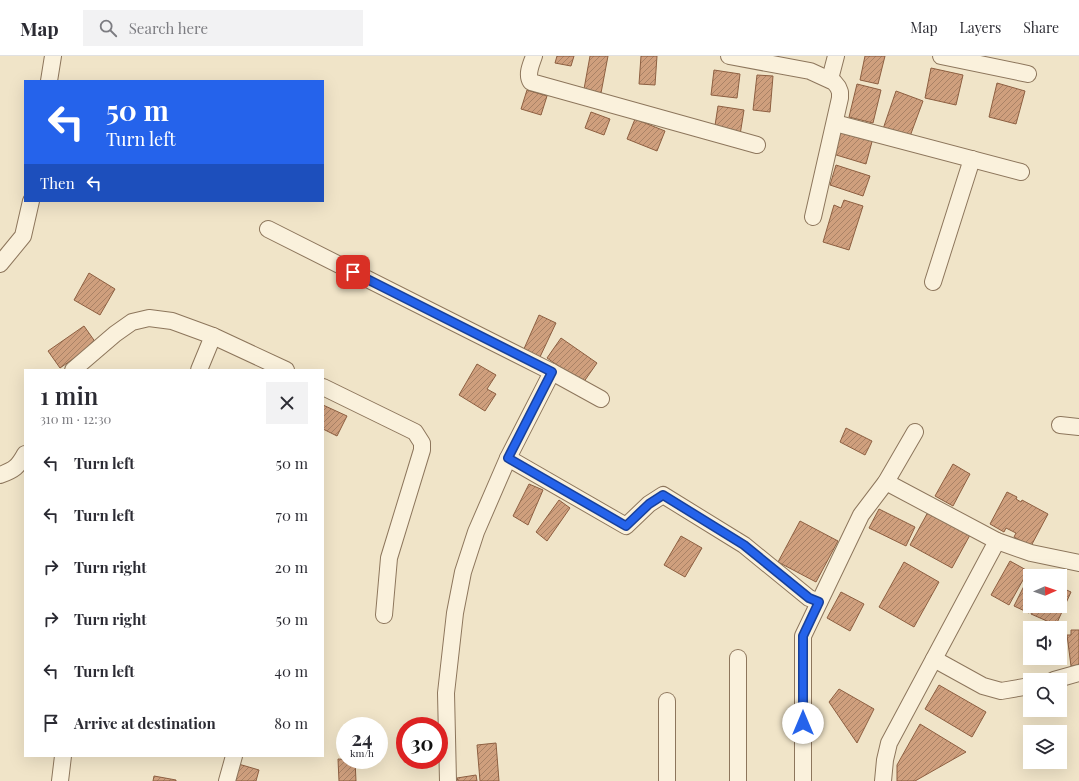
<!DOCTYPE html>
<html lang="en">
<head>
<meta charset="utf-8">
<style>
  body { margin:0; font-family:"Playfair Display",serif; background:#f2f2f3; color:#2b2b33; height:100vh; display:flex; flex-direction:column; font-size:15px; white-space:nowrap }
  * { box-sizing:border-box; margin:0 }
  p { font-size:13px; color:#7c7c81 }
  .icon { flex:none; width:22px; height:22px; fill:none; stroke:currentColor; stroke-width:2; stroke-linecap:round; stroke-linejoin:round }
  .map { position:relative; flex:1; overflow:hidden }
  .sheet { position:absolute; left:24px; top:313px; width:300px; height:388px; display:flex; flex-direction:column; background:#fff; border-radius:0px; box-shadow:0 4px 16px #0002 }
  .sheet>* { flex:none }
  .guide { position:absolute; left:24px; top:24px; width:300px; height:122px; border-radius:0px; box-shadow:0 4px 16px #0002; background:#2563eb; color:#fff; overflow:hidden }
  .needle { width:26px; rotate:88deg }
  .controls { position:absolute; left:1023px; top:513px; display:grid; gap:8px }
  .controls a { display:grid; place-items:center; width:44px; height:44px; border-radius:0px; background:#fff; box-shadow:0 4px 16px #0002; font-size:20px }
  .speed { position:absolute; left:336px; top:661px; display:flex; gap:8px; font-size:20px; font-weight:700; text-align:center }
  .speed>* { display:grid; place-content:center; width:52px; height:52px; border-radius:50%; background:#fff; box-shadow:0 4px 16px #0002; line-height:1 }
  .speed small { font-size:10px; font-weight:400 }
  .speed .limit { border:6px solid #d22; background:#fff; color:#111 }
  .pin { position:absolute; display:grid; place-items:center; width:34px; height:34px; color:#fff; margin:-17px; border-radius:8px; box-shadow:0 2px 6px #0006 }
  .me { position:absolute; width:44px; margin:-22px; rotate:0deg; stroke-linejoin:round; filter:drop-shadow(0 0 3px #0008) }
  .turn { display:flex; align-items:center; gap:14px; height:84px; padding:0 16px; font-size:18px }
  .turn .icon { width:52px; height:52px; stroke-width:2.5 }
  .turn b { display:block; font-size:28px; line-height:34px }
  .then { display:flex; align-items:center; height:38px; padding:0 16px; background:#0003; gap:8px; font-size:15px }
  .round { display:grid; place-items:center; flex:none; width:42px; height:42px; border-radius:0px; background:#f2f2f3 }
  .headline { display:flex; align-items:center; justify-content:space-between; height:68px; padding:0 16px }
  h1 { font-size:24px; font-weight:600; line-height:30px }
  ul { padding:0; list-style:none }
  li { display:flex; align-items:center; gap:12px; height:52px; padding:0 16px }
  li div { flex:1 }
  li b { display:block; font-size:15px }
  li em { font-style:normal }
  header { display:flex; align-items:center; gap:24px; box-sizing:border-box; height:56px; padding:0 20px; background:#fff; border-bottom:1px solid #e1e1e2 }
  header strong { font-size:19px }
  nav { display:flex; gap:22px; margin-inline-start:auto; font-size:14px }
  .search { width:280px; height:36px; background:#f2f2f3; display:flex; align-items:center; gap:10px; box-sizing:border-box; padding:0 14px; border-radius:0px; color:#7c7c81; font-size:15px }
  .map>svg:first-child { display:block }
  .building { fill:url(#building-hatch); stroke:#8d5f41 }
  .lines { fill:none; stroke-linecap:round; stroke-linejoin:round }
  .minor-casing { stroke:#8d765c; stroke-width:18 }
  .minor { stroke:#faf1dc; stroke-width:16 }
  .route-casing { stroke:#184099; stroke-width:10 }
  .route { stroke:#2563eb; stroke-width:7 }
</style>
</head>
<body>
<header>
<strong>Map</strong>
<div class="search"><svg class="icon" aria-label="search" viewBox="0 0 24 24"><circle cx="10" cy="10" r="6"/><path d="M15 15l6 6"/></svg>Search here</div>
<nav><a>Map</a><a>Layers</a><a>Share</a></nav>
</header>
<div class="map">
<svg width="1079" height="725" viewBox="0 0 1079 725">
  <defs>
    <pattern id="building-hatch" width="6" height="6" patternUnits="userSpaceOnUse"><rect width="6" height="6" fill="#cf9f7d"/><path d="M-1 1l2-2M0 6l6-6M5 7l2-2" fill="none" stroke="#a98266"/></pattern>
  </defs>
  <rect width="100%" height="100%" fill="#f0e4c8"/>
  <g class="building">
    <polygon points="557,0 574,0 571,10 555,7"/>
    <polygon points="590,0 608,0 601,37 584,33"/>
    <polygon points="641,0 657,0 655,29 639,28"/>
    <polygon points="865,0 885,0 878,28 860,24"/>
    <polygon points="931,12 963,19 956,49 925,42"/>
    <polygon points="714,14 740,18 737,42 711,39"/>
    <polygon points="757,19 773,20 770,56 753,54"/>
    <polygon points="997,27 1025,35 1016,68 989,61"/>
    <polygon points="857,28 881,34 873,67 849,61"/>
    <polygon points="527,34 547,40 541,59 521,53"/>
    <polygon points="896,35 923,45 909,83 883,73"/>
    <polygon points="718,50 744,54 740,79 714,76"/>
    <polygon points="591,56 610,63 604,79 585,72"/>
    <polygon points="635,63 665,75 657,95 627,83"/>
    <polygon points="840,73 873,82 866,108 833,98"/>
    <polygon points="836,109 870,120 863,140 830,129"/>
    <polygon points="844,144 863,150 849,194 823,186 834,149 841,152"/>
    <polygon points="89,217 115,233 100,259 74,244"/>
    <polygon points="539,259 556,267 539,303 523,295"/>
    <polygon points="84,270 96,287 60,312 48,295"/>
    <polygon points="561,282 597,307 583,327 547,302"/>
    <polygon points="477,308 496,319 487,333 496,338 485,355 459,339"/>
    <polygon points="323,349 347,360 337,380 323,373"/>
    <polygon points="846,372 872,385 865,399 840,386"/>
    <polygon points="953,408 970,418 953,450 935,440"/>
    <polygon points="529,428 543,434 528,469 513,460"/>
    <polygon points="1007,436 1017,441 1016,443 1021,446 1022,444 1048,458 1031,490 1014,481 1016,477 1006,472 1004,476 990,468"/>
    <polygon points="559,444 570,452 547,485 536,476"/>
    <polygon points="879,453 915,471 906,490 869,472"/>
    <polygon points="928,456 970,479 952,512 910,489"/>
    <polygon points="800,465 838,485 816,526 778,506"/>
    <polygon points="681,480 702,492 685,521 664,509"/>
    <polygon points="1010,505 1028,515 1009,549 991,539"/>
    <polygon points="904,506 939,526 914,571 879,551"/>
    <polygon points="1030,518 1034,520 1030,520 1030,550 1032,550 1029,557 1014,550"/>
    <polygon points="1060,531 1071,536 1056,569 1031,558 1035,550 1060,550"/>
    <polygon points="841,536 864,548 850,575 827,562"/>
    <polygon points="1071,574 1079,574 1079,609 1071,610 1067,579 1071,579"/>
    <polygon points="939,629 986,656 972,681 925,653"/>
    <polygon points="839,633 874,653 857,687 829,646"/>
    <polygon points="920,668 966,696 915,725 897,725 897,709"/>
    <polygon points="496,687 499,725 480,725 477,689"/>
    <polygon points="338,703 355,704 356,725 339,725"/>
    <polygon points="235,707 259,714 256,725 230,725"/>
    <polygon points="476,719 477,725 458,725 457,722"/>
    <polygon points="154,720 176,724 176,725 153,725"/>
  </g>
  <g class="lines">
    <defs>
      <g id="minor">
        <path d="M534,0c-3,9 -8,18 -3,26l226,63"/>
        <polyline points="729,0 810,15 834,26 838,31 840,36 840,42 813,161"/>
        <polyline points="941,0 1028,18"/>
        <polyline points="830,23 836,0"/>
        <polyline points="49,25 53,0"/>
        <polyline points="835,67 1021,116"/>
        <polyline points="268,173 552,316 601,343"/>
        <polyline points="0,208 23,180 31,145"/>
        <polyline points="933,226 972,103"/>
        <polyline points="73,314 115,278 132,266 149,262 172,265 213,280 286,314"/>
        <polyline points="199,314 213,280"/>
        <polyline points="323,331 415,376 422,387 422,394 389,502 384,559"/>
        <polyline points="1060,369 1079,371"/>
        <polyline points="508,402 552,316"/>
        <path d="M0,419c14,-5 18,-8 25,-21"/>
        <polyline points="886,426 997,485 1031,497 1079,507"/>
        <polyline points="738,602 738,725"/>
        <polyline points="934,603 983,630 1001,635 1030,630"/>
        <polyline points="1054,624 1079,617"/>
        <polyline points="60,725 63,700"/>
        <polyline points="227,725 234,700"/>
        <polyline points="448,725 446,637 455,557 463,516 476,476 508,402 626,470 649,448 663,439 744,489 809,542 819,546"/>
        <polyline points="667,725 667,645"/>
        <polyline points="803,725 803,580 861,459 886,426 915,376"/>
        <polyline points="883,725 885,704 889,687 997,485"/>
      </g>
    </defs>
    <use href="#minor" class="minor-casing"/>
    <use href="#minor" class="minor"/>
  </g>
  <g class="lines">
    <defs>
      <polyline id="route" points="353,216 552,316 508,402 626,470 649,448 663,439 744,489 809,542 819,546 803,580 803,667"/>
    </defs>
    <use href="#route" class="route-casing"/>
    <use href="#route" class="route"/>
  </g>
</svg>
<div class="controls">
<a><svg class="needle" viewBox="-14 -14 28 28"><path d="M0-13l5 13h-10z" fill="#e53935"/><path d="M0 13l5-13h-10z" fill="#7c7c81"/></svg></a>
<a><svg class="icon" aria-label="sound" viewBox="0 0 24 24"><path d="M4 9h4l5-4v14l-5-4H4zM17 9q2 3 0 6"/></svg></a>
<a><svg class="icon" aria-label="search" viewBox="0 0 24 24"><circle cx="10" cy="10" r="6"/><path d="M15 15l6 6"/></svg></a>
<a><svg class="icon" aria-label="layers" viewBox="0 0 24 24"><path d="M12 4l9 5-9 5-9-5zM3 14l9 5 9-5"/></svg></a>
</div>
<div class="speed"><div>24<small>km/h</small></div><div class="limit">30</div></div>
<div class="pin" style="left:353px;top:216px;background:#d93025"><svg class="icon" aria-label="arrive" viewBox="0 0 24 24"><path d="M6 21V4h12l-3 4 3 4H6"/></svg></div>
<svg class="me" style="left:803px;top:667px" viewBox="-20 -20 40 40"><circle r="19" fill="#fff"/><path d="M0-13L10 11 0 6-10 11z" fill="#2563eb"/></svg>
<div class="guide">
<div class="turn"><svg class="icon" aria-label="left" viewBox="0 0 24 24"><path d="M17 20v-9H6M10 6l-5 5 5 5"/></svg><div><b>50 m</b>Turn left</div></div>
<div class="then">Then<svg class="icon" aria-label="left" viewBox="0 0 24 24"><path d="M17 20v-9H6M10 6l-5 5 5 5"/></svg></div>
</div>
<section class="sheet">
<div class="headline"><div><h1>1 min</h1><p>310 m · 12:30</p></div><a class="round"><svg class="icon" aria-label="close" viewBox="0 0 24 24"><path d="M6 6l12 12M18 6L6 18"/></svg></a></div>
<ul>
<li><svg class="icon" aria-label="left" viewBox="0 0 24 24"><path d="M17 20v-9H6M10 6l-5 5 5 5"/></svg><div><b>Turn left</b></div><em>50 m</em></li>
<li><svg class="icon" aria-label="left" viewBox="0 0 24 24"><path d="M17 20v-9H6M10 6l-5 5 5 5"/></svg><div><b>Turn left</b></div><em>70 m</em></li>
<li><svg class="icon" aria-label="right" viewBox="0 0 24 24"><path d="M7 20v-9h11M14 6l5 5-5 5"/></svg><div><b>Turn right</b></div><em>20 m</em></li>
<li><svg class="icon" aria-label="right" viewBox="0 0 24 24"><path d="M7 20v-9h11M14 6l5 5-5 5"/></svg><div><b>Turn right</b></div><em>50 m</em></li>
<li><svg class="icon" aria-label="left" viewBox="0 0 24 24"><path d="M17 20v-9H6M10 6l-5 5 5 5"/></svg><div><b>Turn left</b></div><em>40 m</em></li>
<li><svg class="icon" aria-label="arrive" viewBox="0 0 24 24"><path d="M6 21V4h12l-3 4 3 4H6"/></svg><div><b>Arrive at destination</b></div><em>80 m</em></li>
</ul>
</section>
</div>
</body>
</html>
